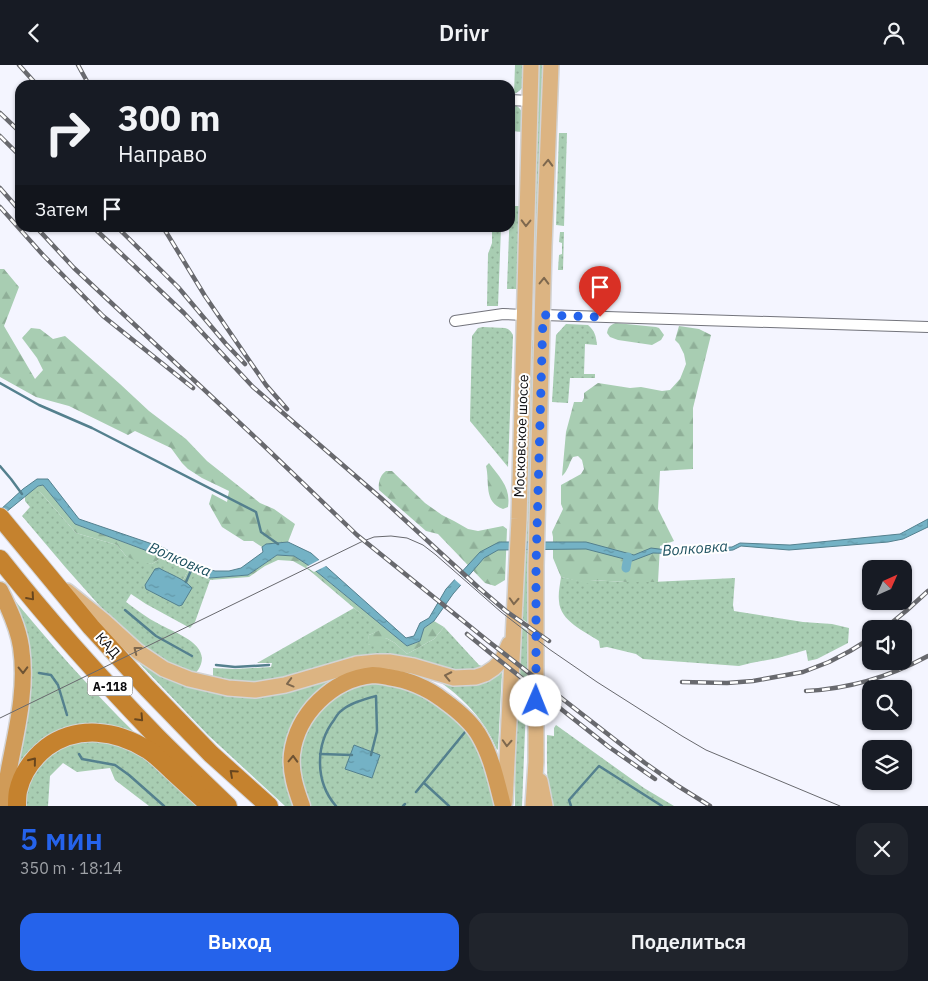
<!DOCTYPE html>
<html lang="ru">
<head>
<meta charset="utf-8">
<style>
  body { margin:0; font-family:"IBM Plex Sans",sans-serif; background:#20242c; color:#f1f3f6; height:100vh; display:flex; flex-direction:column; font-size:19px; white-space:nowrap }
  * { box-sizing:border-box; margin:0 }
  p { font-size:16px; color:#9ea1a6 }
  .icon { flex:none; width:28px; height:28px; fill:none; stroke:currentColor; stroke-width:2; stroke-linecap:round; stroke-linejoin:round }
  .map { position:relative; height:741px; overflow:hidden }
  .side { display:flex; flex-direction:column; background:#171b24; flex:1 }
  .side>* { flex:none }
  .hud { position:absolute; left:15px; top:15px; width:500px; height:152px; border-radius:15px; box-shadow:0 1px 4px #0004; background:#171b24; color:#f1f3f6; overflow:hidden }
  .needle { width:32px; rotate:45deg }
  .buttons { position:absolute; left:862px; top:495px; display:grid; gap:10px }
  .buttons a { display:grid; place-items:center; width:50px; height:50px; border-radius:10px; background:#171b24; box-shadow:0 1px 4px #0004; font-size:25px }
  .pin { position:absolute; display:grid; place-items:center; width:42px; height:42px; color:#fff; margin:-51px -21px; border-radius:50% 50% 50% 0; rotate:-45deg; box-shadow:0 0 5px #0007 }
  .pin .icon { rotate:45deg }
  .me { position:absolute; width:55px; margin:-28px; rotate:1deg; stroke-linejoin:round; filter:drop-shadow(0 0 4px #0008) }
  .turn { display:flex; align-items:center; gap:18px; height:105px; padding:0 20px; font-size:22px }
  .turn .icon { width:65px; height:65px; stroke-width:2.5 }
  .turn b { display:block; font-size:35px; line-height:42px }
  .then { display:flex; align-items:center; height:48px; padding:0 20px; background:#0003; gap:10px; font-size:19px }
  .round { display:grid; place-items:center; flex:none; width:52px; height:52px; border-radius:15px; background:#20242c }
  .overview { display:flex; align-items:center; justify-content:space-between; height:85px; padding:0 20px }
  h1 { font-size:30px; font-weight:600; line-height:38px; color:#2563eb }
  .action { display:flex; gap:10px; margin-top:auto; padding:10px 20px }
  .action a { flex:1; height:58px; border-radius:15px; background:#2563eb; color:#fff; font-size:20px; font-weight:600; line-height:58px; text-align:center }
  .action a+a { background:#20242c; color:#f1f3f6 }
  header { display:flex; justify-content:space-between; align-items:center; height:65px; padding:0 20px; background:#171b24; font-size:22px; font-weight:600 }
  .map>svg:first-child { display:block }
  .grass { fill:url(#grass-dots) }
  .forest { fill:url(#forest-firs) }
  .water { fill:url(#water-ripples); stroke:#54808e }
  .pier { fill:#f4f5ff }
  .lines { fill:none; stroke-linecap:round; stroke-linejoin:round }
  .stream { stroke:#54808e; stroke-width:2.5 }
  .canal { stroke:#74b2c5; stroke-width:9 }
  .minor-casing { stroke:#73747c; stroke-width:12 }
  .primary-casing { stroke:#d3d3d4; stroke-width:18 }
  .trunk-casing { stroke:#d3d3d4; stroke-width:19 }
  .motorway-casing { stroke:#d3d3d4; stroke-width:20 }
  .minor { stroke:#fff; stroke-width:10 }
  .primary { stroke:#dcb482; stroke-width:15 }
  .trunk { stroke:#d09b58; stroke-width:16 }
  .motorway { stroke:#c5822e; stroke-width:18 }
  .tram { stroke:#68696e; stroke-width:1 }
  .rail-casing { stroke:#68696e; stroke-width:4.5 }
  .rail { stroke:#fff; stroke-width:2.5; stroke-dasharray:8; stroke-linecap:butt }
  .oneway { stroke:#7e684e }
  .oneway2 { stroke:#68461e }
  .oneway3 { stroke:#6e5333 }
  .route { stroke:#2563eb; stroke-width:9; stroke-dasharray:0 16.2 }
  .labels { text-anchor:middle; dominant-baseline:central; stroke-width:4; stroke-linejoin:round; paint-order:stroke }
  .shield { fill:#fff; stroke:#545456; stroke-width:1 }
  .shield-label { font-size:12px; font-weight:bold; fill:#0b0b0e }
  .street-label { font-size:14px; fill:#0b0b0e; stroke:#fff }
  .water-label { font-size:15px; font-style:italic; fill:#1b4f5e; stroke:#fff }
</style>
</head>
<body>
<header><svg class="icon" aria-label="back" viewBox="0 0 24 24"><path d="M15 5l-7 7 7 7"/></svg>Drivr<svg class="icon" aria-label="person" viewBox="0 0 24 24"><circle cx="12" cy="8" r="4"/><path d="M4 21q1-7 8-7t8 7"/></svg></header>
<div class="map">
<svg width="928" height="741" viewBox="0 0 928 741">
  <defs>
    <pattern id="grass-dots" width="8" height="8" patternUnits="userSpaceOnUse" patternTransform="scale(1.25)"><rect width="8" height="8" fill="#a8cdb2"/><path d="M2 2h.1M6 6h.1" fill="none" stroke="#8faf98" stroke-width="1.8" stroke-linecap="round"/></pattern>
    <pattern id="forest-firs" width="22" height="20" patternUnits="userSpaceOnUse" patternTransform="scale(1.25)"><rect width="22" height="20" fill="#a8cdb2"/><path d="M5 1l3.5 6h-7zM16 11l3.5 6h-7z" fill="#8faf98"/></pattern>
    <pattern id="water-ripples" width="26" height="14" patternUnits="userSpaceOnUse" patternTransform="scale(1.25)"><rect width="26" height="14" fill="#74b2c5"/><path d="M2 4q2-2 4 0t4 0M15 11q2-2 4 0t4 0" fill="none" stroke="#6398a8"/></pattern>
  </defs>
  <rect width="100%" height="100%" fill="#f4f5ff"/>
  <g class="grass">
    <path d="M515,0h10c-1,13 2,24 -11,29z"/>
    <polygon points="539,0 544,0 537,224 532,223"/>
    <path d="M513,39c13,5 10,17 9,28l-10,-1z"/>
    <polygon points="559,68 567,68 564,161 556,160"/>
    <polygon points="510,141 519,141 517,224 507,224"/>
    <polygon points="492,163 501,163 498,241 487,241 488,189 492,178"/>
    <polygon points="560,167 564,167 563,205 558,205 559,190 562,189 562,178 559,177"/>
    <path d="M566,259l22,1c7,6 8,11 9,20l-12,-1 -1,30h11v4h-25l-2,25 -16,-1 4,-67z"/>
    <path d="M483,262l22,1c4,1 6,3 8,7l-5,132 -38,-46 2,-85 6,-8z"/>
    <polygon points="531,275 535,275 528,529 528,558 521,553 523,529"/>
    <path d="M32,425h6l3,3 35,40 41,12 9,11 26,8 9,-6 27,12 -5,11 -24,-13 32,18 -3,-2 6,-11 16,7 -15,42 -5,6 -44,-24 -15,-10 -5,8c11,8 21,16 33,22 14,8 49,19 42,40 -2,5 -3,7 -7,10l-29,-12 -19,-12 -39,-36 -41,-46 -44,-52 8,-9 -5,-6v-5z"/>
    <path d="M561,512l29,6v-3l36,2h26l83,-4 -2,27 1,6 69,11 29,2 17,4 -1,15 -31,16 -9,2 -2,-11 -28,8 -27,5 -12,3 -96,-7 -7,-5 -29,-7 -7,1 -1,-7c-15,-10 -39,-20 -40,-40 -1,-8 1,-16 2,-24z"/>
    <path d="M7,526c41,50 84,99 130,144l-75,-5 -21,10 -16,15 -12,18 9,-51z"/>
    <path d="M354,543l27,22 -12,5 -1,10 18,-7 9,5 12,11 27,-15 10,-12 35,38 6,2c-17,8 -22,6 -40,2l-142,6 -49,8 -23,-1 -18,-3v-11l22,1 36,-2 1,-4h-15z"/>
    <polygon points="520,561 528,566 528,591 522,741 515,741 516,631"/>
    <polygon points="140,597 214,626 345,608 292,670 298,741 285,741 208,670 140,599"/>
    <path d="M501,607h1l-4,77 -1,1c-13,-32 -34,-52 -61,-71l49,3 11,-6z"/>
    <polygon points="370,615 423,626 471,666 493,726 493,741 310,741 303,724 298,704 298,687 309,656 336,627"/>
    <path d="M556,660l88,63 30,18h-123c-5,-23 -4,-48 -4,-71l7,1v-8z"/>
    <polygon points="83,672 133,681 204,741 149,741 115,715 110,703 77,707 63,698 50,711 48,741 22,741 24,725 45,690"/>
  </g>
  <g class="forest">
    <polygon points="0,204 4,204 19,222 4,261 35,314 43,305 37,293 22,273 31,263 40,264 53,274 65,271 120,319 149,346 186,374 207,396 260,438 274,444 295,459 288,477 266,479 262,482 253,476 244,476 222,462 209,439 212,429 227,437 229,426 202,413 188,404 182,398 171,383 135,366 128,370 69,341 36,332 0,312"/>
    <path d="M616,258l40,4 3,1 5,7 -3,5 -9,5 -34,-5 -8,-3 -3,-4c1,-6 3,-8 9,-10z"/>
    <path d="M679,261l20,3 12,6 -18,73v61l-33,2 -2,38 16,32 -14,5 -2,36h-32l-36,-2v4l-29,-7 -8,-19v-21l-1,-5 11,-23 -2,-5v-19l20,-11 3,-5 -2,-9 -4,-4 -5,1c-4,6 -5,14 -11,19l4,-44 8,-30h8l2,-4v-5l14,-10 32,5 11,-1 21,4 8,-1 10,-11 6,-15 -2,-10 -5,-10 -4,-4z"/>
    <path d="M489,398c11,15 22,24 19,44l-5,2c-20,-7 -13,-27 -17,-43z"/>
    <path d="M386,406h6l33,32 17,12 12,6 14,8 10,2 25,-5 4,3 -2,51 -10,6 -10,-3 -47,-49 -12,-3 -47,-41c-1,-7 1,-15 7,-19z"/>
    <polygon points="43,420 75,459 161,491 210,513 248,510 277,490 294,491 311,502 407,581 420,576 424,563 434,556 444,562 434,574 407,589 395,578 386,573 379,579 367,580 369,570 380,565 309,505 293,496 278,495 265,501 249,512 210,515 195,508 188,519 183,516 188,505 161,493 152,499 136,496 126,491 117,480 76,468 41,428 37,425 32,425 38,421"/>
  </g>
  <g class="water">
    <polygon points="37,414 48,414 79,454 164,483 185,496 200,502 215,506 229,506 241,503 263,487 262,482 266,479 288,477 311,488 406,573 414,571 420,558 429,553 446,524 480,487 499,477 586,477 634,490 651,483 667,485 732,482 740,478 790,480 900,469 928,454 928,462 903,474 888,477 789,485 741,481 733,485 690,489 653,488 632,496 586,484 498,485 484,493 453,529 434,556 424,563 420,576 407,581 311,502 294,491 277,490 248,510 210,513 161,491 75,459 43,420 38,421 0,452 0,445 23,424"/>
    <path d="M159,503c10,6 26,11 33,20l-10,17 -3,1 -33,-17 -1,-4 10,-16z"/>
    <polygon points="354,680 380,690 372,713 345,704"/>
  </g>
  <g class="pier">
    <polygon points="321,494 328,500 314,507 306,502"/>
    <polygon points="458,507 468,516 463,522 453,513"/>
  </g>
  <g class="lines">
    <g class="stream">
      <polyline points="0,318 39,340 92,363 256,447 261,467 278,479"/>
      <polyline points="0,401 11,414 22,429"/>
      <polyline points="186,517 192,503"/>
      <polyline points="125,545 156,571 192,591"/>
      <polyline points="216,600 235,602 269,600"/>
      <polyline points="39,608 51,610 58,620 67,650"/>
      <polyline points="79,689 82,694 115,700 129,710 164,741"/>
      <polyline points="320,689 352,690"/>
      <polyline points="424,718 449,741"/>
      <polyline points="416,727 465,667"/>
      <path d="M336,741c-21,-24 -21,-61 -2,-86 2,-3 4,-7 7,-9 9,-8 24,-12 35,-15l1,35 -6,24"/>
      <polyline points="403,741 405,739"/>
      <polyline points="571,741 569,735 599,701 662,741"/>
    </g>
    <polyline class="canal" points="626,503 628,492"/>
    <defs>
      <g id="minor">
        <polyline points="510,35 530,36"/>
        <polyline points="543,250 928,262"/>
        <polyline points="455,256 503,249 524,250"/>
      </g>
      <g id="primary">
        <polyline points="67,526 104,556 137,586 164,604 189,614 228,623 255,625 285,620 357,599 377,597 389,597 413,601 454,613 476,612 485,609 494,603 502,595 509,579"/>
        <polyline points="540,716 545,741"/>
        <polyline points="505,737 519,454 531,0"/>
        <polyline points="533,741 536,697 536,501 544,182 551,0"/>
      </g>
      <g id="trunk">
        <path d="M0,525c9,18 18,37 21,57 8,54 -12,106 -18,159"/>
        <path d="M302,741c-6,-16 -12,-34 -10,-52 5,-40 40,-75 81,-79 5,0 10,1 15,2 21,3 38,10 55,23 14,10 29,22 37,37 12,21 17,46 23,69"/>
      </g>
      <g id="motorway">
        <polyline points="0,452 91,562 147,623 211,689 269,741"/>
        <path d="M0,494c49,62 102,121 157,178 23,23 47,46 71,69"/>
        <path d="M17,741c0,-5 0,-10 1,-15 4,-18 15,-33 29,-44 31,-22 69,-17 101,3 8,5 15,13 23,20 12,11 24,22 36,33l6,3"/>
      </g>
    </defs>
    <use href="#minor" class="minor-casing"/>
    <use href="#primary" class="primary-casing"/>
    <use href="#trunk" class="trunk-casing"/>
    <use href="#motorway" class="motorway-casing"/>
    <use href="#minor" class="minor"/>
    <use href="#primary" class="primary"/>
    <use href="#trunk" class="trunk"/>
    <use href="#motorway" class="motorway"/>
    <polyline class="tram" points="0,653 361,477 374,472 391,471 407,473 423,480 436,490 501,547 549,584 597,617 682,671 706,685 840,741"/>
    <defs>
      <g id="rail">
        <polyline points="19,0 37,20"/>
        <polyline points="78,0 89,20"/>
        <polyline points="0,48 20,67"/>
        <polyline points="0,71 20,91"/>
        <polyline points="0,123 20,146"/>
        <polyline points="0,142 43,190 103,251 193,323"/>
        <polyline points="36,162 74,203 259,376 357,470 488,576 645,698 678,721 710,741"/>
        <polyline points="93,162 184,248 253,322 382,434 479,523 506,546 549,576"/>
        <polyline points="117,162 178,222 226,279 245,299"/>
        <polyline points="163,162 205,231 266,320 287,344"/>
        <polyline points="884,564 906,546 928,526"/>
        <polyline points="467,569 489,587 609,682 655,714"/>
        <polyline points="682,617 727,618 753,616 803,607 829,597 850,586 871,573"/>
        <path d="M806,626c42,-2 85,-15 122,-35"/>
      </g>
    </defs>
    <use href="#rail" class="rail-casing"/>
    <use href="#rail" class="rail"/>
  </g>
  <defs><path id="oneway-chevron" d="M-2-3.5L2.5 0L-2 3.5" fill="none" stroke-width="1.6" stroke-linecap="round" stroke-linejoin="round" transform="scale(1.25)"/></defs>
  <g class="oneway">
    <use href="#oneway-chevron" transform="translate(548 98) rotate(-88)"/>
    <use href="#oneway-chevron" transform="translate(526 158) rotate(91)"/>
    <use href="#oneway-chevron" transform="translate(544 216) rotate(-89)"/>
    <use href="#oneway-chevron" transform="translate(514 536) rotate(93)"/>
    <use href="#oneway-chevron" transform="translate(137 585) rotate(-142)"/>
    <use href="#oneway-chevron" transform="translate(448 611) rotate(-168)"/>
    <use href="#oneway-chevron" transform="translate(290 618) rotate(165)"/>
    <use href="#oneway-chevron" transform="translate(507 678) rotate(93)"/>
  </g>
  <g class="oneway2">
    <use href="#oneway-chevron" transform="translate(31 532) rotate(49)"/>
    <use href="#oneway-chevron" transform="translate(140 653) rotate(47)"/>
    <use href="#oneway-chevron" transform="translate(33 696) rotate(-51)"/>
    <use href="#oneway-chevron" transform="translate(233 708) rotate(-138)"/>
  </g>
  <g class="oneway3">
    <use href="#oneway-chevron" transform="translate(23 605) rotate(89)"/>
    <use href="#oneway-chevron" transform="translate(293 694) rotate(-88)"/>
  </g>
  <g class="lines">
    <polyline class="route" points="536,636 536,501 543,250 600,252"/>
  </g>
  <g class="labels">
    <rect class="shield" x="87.5" y="611.5" width="45" height="19" rx="4"/>
    <g class="shield-label">
      <text x="110" y="621">А-118</text>
    </g>
    <g class="street-label">
      <text transform="translate(521 371) rotate(-88)">Московское шоссе</text>
      <text transform="translate(108 580) rotate(48)">КАД</text>
    </g>
    <g class="water-label">
      <text transform="translate(695 483) rotate(-4)">Волковка</text>
      <text transform="translate(180 494) rotate(23)">Волковка</text>
    </g>
  </g>
</svg>
<div class="buttons">
<a><svg class="needle" viewBox="-14 -14 28 28"><path d="M0-13l5 13h-10z" fill="#e53935"/><path d="M0 13l5-13h-10z" fill="#9ea1a6"/></svg></a>
<a><svg class="icon" aria-label="sound" viewBox="0 0 24 24"><path d="M4 9h4l5-4v14l-5-4H4zM17 9q2 3 0 6"/></svg></a>
<a><svg class="icon" aria-label="search" viewBox="0 0 24 24"><circle cx="10" cy="10" r="6"/><path d="M15 15l6 6"/></svg></a>
<a><svg class="icon" aria-label="layers" viewBox="0 0 24 24"><path d="M12 4l9 5-9 5-9-5zM3 14l9 5 9-5"/></svg></a>
</div>
<div class="pin" style="left:600px;top:252px;background:#d93025"><svg class="icon" aria-label="arrive" viewBox="0 0 24 24"><path d="M6 21V4h12l-3 4 3 4H6"/></svg></div>
<svg class="me" style="left:536px;top:636px" viewBox="-20 -20 40 40"><circle r="19" fill="#fff"/><path d="M0-13L10 11 0 6-10 11z" fill="#2563eb"/></svg>
<div class="hud">
<div class="turn"><svg class="icon" aria-label="right" viewBox="0 0 24 24"><path d="M7 20v-9h11M14 6l5 5-5 5"/></svg><div><b>300 m</b>Направо</div></div>
<div class="then">Затем<svg class="icon" aria-label="arrive" viewBox="0 0 24 24"><path d="M6 21V4h12l-3 4 3 4H6"/></svg></div>
</div>
</div>
<section class="side">
<div class="overview"><div><h1>5 мин</h1><p>350 m · 18:14</p></div><a class="round"><svg class="icon" aria-label="close" viewBox="0 0 24 24"><path d="M6 6l12 12M18 6L6 18"/></svg></a></div>
<div class="action"><a>Выход</a><a>Поделиться</a></div>
</section>
</body>
</html>
